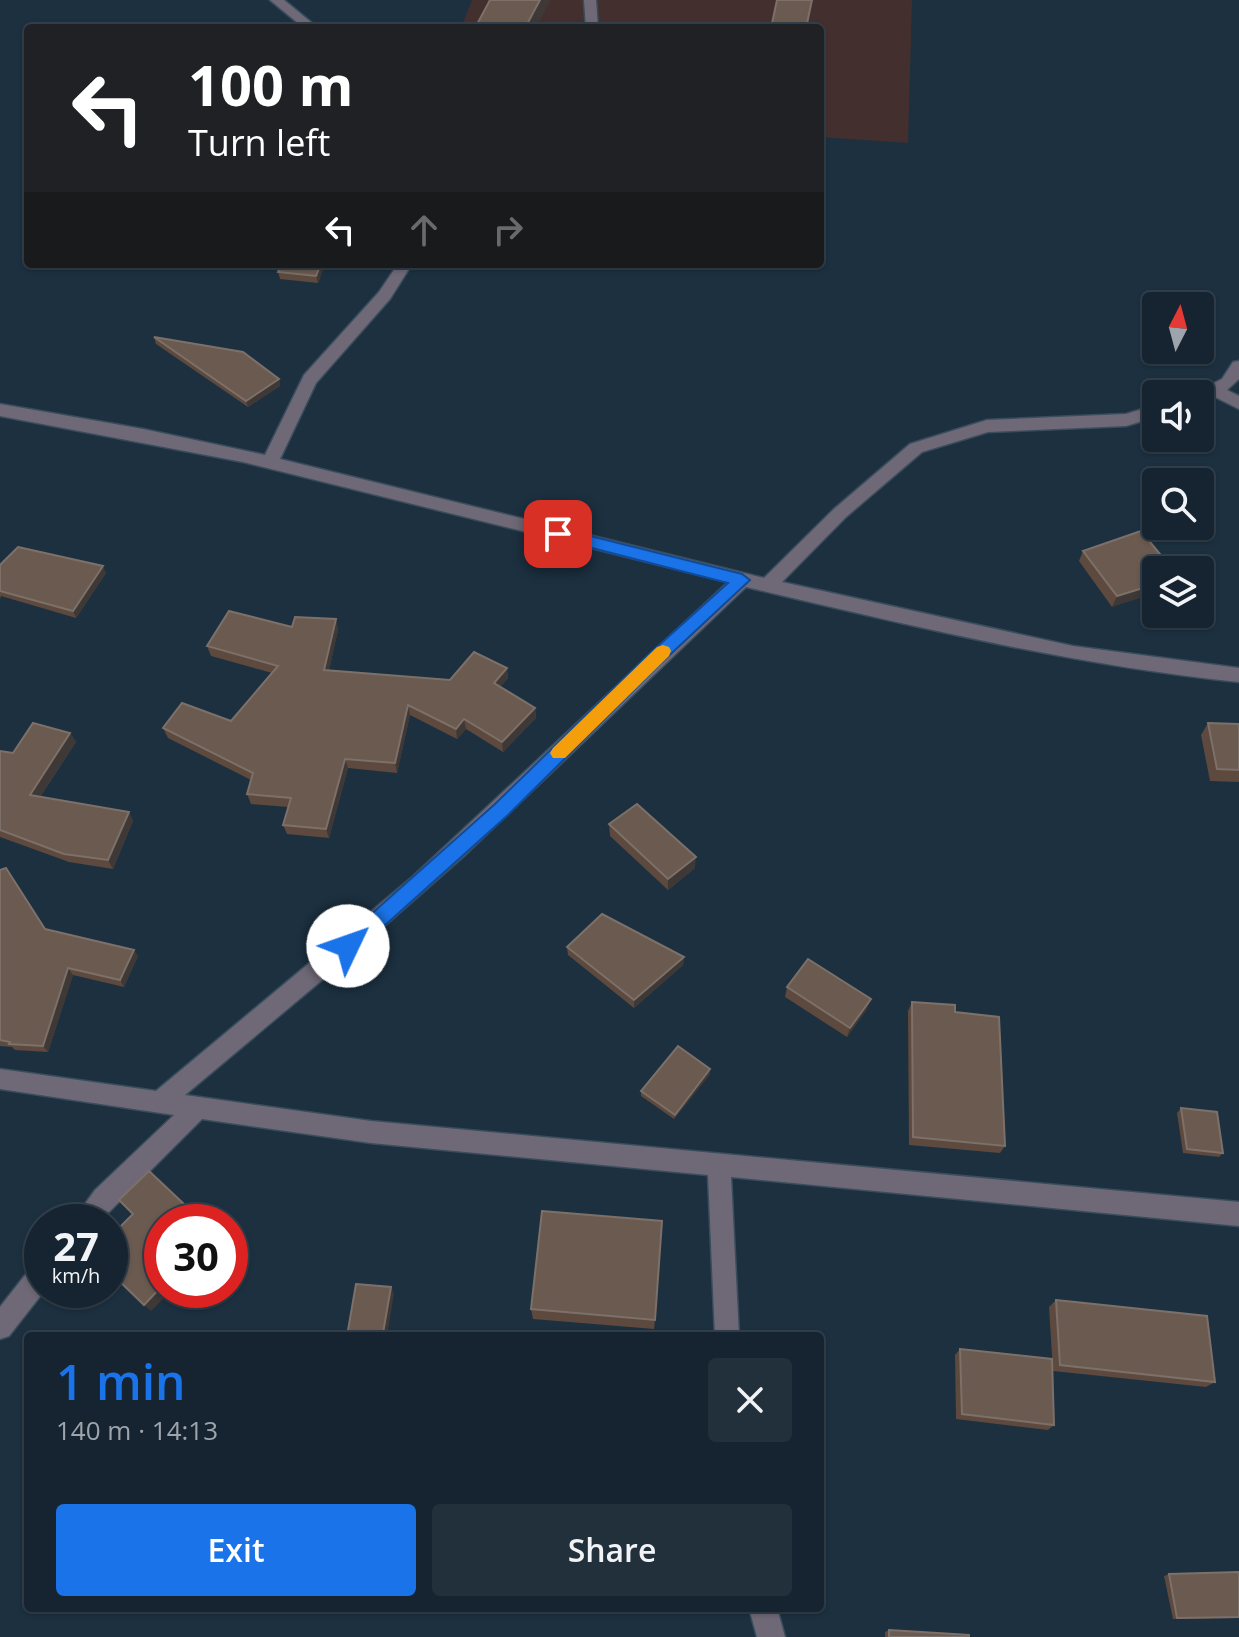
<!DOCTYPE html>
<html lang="en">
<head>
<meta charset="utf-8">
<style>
  body { margin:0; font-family:"Open Sans",sans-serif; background:#22303c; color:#f1f3f6; height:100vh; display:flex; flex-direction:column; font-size:30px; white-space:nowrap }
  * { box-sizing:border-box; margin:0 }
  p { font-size:26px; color:#9da4ab }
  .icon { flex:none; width:44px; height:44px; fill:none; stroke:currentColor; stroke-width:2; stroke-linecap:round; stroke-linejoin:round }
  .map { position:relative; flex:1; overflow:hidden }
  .drawer { position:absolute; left:24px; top:1332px; width:800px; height:280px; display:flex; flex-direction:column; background:#152430; border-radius:8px; box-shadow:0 2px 6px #0004,0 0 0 2px #34414c }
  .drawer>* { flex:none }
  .hud { position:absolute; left:24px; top:24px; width:800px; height:244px; border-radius:8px; box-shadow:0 2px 6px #0004,0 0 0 2px #34414c; background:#202124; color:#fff; overflow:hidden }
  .needle { width:52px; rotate:6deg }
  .buttons { position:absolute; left:1142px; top:292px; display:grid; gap:16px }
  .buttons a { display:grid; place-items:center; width:72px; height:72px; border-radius:8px; background:#152430; box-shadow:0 2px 6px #0004,0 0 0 2px #34414c; font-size:40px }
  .speed { position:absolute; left:24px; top:1204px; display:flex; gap:16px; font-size:40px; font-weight:700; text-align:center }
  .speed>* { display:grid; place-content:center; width:104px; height:104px; border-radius:50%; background:#152430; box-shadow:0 2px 6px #0004,0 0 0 2px #34414c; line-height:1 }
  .speed small { font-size:20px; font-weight:400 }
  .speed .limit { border:12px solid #d22; background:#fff; color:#111 }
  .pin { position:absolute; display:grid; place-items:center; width:68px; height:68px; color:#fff; margin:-34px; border-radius:16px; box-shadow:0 4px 12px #0006 }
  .me { position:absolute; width:88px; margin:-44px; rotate:48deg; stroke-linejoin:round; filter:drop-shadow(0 0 6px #0008) }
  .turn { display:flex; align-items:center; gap:28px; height:168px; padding:0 32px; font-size:36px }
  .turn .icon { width:104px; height:104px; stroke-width:2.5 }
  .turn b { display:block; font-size:56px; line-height:68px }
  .lanes { display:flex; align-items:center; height:76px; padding:0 32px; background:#0003; justify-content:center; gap:40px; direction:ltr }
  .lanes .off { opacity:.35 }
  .round { display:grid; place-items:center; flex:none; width:84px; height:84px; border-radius:8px; background:#22303c }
  .overview { display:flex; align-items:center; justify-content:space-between; height:136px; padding:0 32px }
  h1 { font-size:48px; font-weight:600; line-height:60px; color:#1a73e8 }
  .action { display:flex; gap:16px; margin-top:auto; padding:16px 32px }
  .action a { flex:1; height:92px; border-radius:8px; background:#1a73e8; color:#fff; font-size:32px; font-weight:600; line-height:92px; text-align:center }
  .action a+a { background:#22303c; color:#f1f3f6 }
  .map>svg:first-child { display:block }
  .education { fill:#432f2e }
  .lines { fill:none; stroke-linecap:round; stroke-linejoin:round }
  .minor-casing { stroke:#3a4d5c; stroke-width:3 }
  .minor { fill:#6f6977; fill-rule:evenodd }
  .wall { fill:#5d493d }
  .shaded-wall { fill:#3e3836 }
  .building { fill:#6b5a50; stroke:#7c7069; stroke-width:2 }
  .route { fill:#1a73e8; stroke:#114b97; stroke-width:2 }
  .slow { fill:#f59e0b }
</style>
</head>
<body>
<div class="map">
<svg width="1239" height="1637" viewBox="0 0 1239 1637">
  <rect width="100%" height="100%" fill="#1c3040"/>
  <polygon class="education" points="472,0 912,0 908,143 820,137 820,28 461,28"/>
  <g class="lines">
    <defs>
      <g id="minor">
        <polygon points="270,0 284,0 318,28 304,28"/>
        <polygon points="584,0 596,0 598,28 586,28"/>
        <path d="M398,264h14l-22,35 -74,84 -36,76 484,119 70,-69 76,-65 77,-24 139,-6 30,-9v12l-30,9 -138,6 -66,20 -76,65 -64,65 291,64 166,22v14c-167,-17 -331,-57 -493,-95l-280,267 -126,111 -155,130 186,26 868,81v24l-508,-49 8,159h-24l-7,-161 -337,-32 -169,-24 -103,103h-27l23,-32 79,-75 -174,-26v-20l156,22 254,-212 318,-297 -485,-120 -243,-46v-12l143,25 122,26 39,-80 75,-83z"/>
        <polygon points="1239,361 1239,379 1227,390 1239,396 1239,409 1213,396 1200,401 1200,394 1193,394 1222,379 1233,362"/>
        <polygon points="42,1262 42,1290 45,1290 9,1336 0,1339 0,1307 33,1265"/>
        <polygon points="749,1608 777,1608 785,1637 757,1637"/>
      </g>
    </defs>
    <use href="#minor" class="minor-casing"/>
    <use href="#minor" class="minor"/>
  </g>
  <g class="wall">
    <polygon points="282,264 325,264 318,283 280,279 278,272"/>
    <polygon points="154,337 279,379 280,386 248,407 156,344"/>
    <polygon points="1083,551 1173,570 1112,607 1079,561"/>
    <polygon points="0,565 106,573 76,618 1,596 0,599"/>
    <polygon points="336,619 338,630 329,670 450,680 507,668 508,678 500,687 535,708 536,718 503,752 466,729 457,739 410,715 397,773 348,768 329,838 287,834 283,825 288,807 251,804 247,794 251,780 168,738 163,728 231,721 272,673 211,656 207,646"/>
    <polygon points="1208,723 1239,724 1239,782 1210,781 1201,735"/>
    <polygon points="70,733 76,742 40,797 129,812 133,821 113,869 69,862 0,837 0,751 13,753"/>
    <polygon points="609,824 695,868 668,890 610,836"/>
    <polygon points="0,870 45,929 138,956 124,987 73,975 48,1052 15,1050 12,1047 0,1046"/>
    <polygon points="567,947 684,957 683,965 634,1008 568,955"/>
    <polygon points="787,987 867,1009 847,1037 785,997"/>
    <polygon points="912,1002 955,1012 1005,1146 1000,1153 909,1145 908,1011"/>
    <polygon points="710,1074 674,1119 641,1096 641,1091"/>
    <polygon points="1181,1108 1223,1153 1219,1157 1183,1153 1177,1113"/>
    <polygon points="1056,1300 1215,1382 1206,1387 1053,1371 1049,1307"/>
    <polygon points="531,1309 655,1320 654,1329 533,1319"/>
    <polygon points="960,1349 1054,1425 1048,1430 956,1419 955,1355"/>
    <polygon points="1239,1572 1239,1618 1173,1619 1164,1576 1169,1574"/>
    <polygon points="889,1630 969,1637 885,1637 885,1632"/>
  </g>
  <g class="shaded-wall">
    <polygon points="540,0 551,0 536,28 525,28"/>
    <polygon points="812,0 813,0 808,28 806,28"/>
    <polygon points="321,264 325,264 318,283 316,276"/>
    <polygon points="279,379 280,386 248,407 246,401"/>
    <polygon points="103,566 106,573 76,618 73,611"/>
    <polygon points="1156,584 1156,593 1112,607 1117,596"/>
    <polygon points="336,619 338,630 327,680 324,670"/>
    <polygon points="507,668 508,678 495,693 494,683"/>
    <polygon points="408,705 410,715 397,773 395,763"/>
    <polygon points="535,708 536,718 503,752 502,742"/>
    <polygon points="464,719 466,729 457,739 456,729"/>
    <polygon points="70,733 76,742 35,804 30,795"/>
    <polygon points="345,759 348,768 329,838 326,829"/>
    <polygon points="129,812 133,821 113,869 108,860"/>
    <polygon points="696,857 695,868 668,890 668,879"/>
    <polygon points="134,950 138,956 124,987 120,980"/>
    <polygon points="684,957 683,965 634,1008 634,1000"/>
    <polygon points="68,968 73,975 48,1052 43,1046"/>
    <polygon points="871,999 867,1009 847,1037 850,1028"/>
    <polygon points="710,1069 710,1074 674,1119 675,1115"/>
    <polygon points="162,1286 162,1290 172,1290 151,1311 144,1305"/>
    <polygon points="391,1287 394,1294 387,1336 383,1333"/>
  </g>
  <g class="building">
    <polygon points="490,0 540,0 525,28 475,28"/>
    <polygon points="777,0 812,0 806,28 771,28"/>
    <polygon points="282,264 321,264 316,276 278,272"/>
    <polygon points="154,337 243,352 279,379 246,401"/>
    <polygon points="1141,531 1173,570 1156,570 1156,584 1117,596 1083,551"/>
    <polygon points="18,547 103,566 73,611 0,591 0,565"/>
    <polygon points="229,611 292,627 295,617 336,619 324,670 450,680 474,652 507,668 494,683 535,708 502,742 464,719 456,729 408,705 395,763 345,759 326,829 283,825 291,798 247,794 253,773 163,728 182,703 231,721 278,666 207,646"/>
    <polygon points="33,723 70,733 30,795 129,812 108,860 64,854 0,830 0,751 13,753"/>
    <polygon points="1208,723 1239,724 1239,770 1217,769"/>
    <polygon points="637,804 696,857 668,879 609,824"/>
    <polygon points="6,868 45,929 134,950 120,980 68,968 43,1046 9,1044 10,1042 0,1040 0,870"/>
    <polygon points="602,914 684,957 634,1000 567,947"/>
    <polygon points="808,959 871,999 850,1028 787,987"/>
    <polygon points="912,1002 955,1005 955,1012 999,1017 1005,1146 913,1137"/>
    <polygon points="678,1046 710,1069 675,1115 641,1091"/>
    <polygon points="1181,1108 1217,1112 1223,1153 1187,1149"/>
    <polygon points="149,1171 203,1222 162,1222 162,1286 144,1305 110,1272 110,1237 133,1214 119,1200"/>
    <polygon points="542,1211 662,1221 655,1320 531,1309"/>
    <polygon points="356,1284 391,1287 383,1333 413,1336 347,1336"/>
    <polygon points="1056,1300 1207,1316 1215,1382 1060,1365"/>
    <polygon points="960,1349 1052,1359 1054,1425 962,1414"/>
    <polygon points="1239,1572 1239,1617 1177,1618 1169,1574"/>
    <polygon points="889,1630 969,1635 969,1637 889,1637"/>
  </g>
  <polygon class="route" points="558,528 742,574 750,580 659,665 508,815 355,952 348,954 342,952 339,946 342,940 495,804 647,656 728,583 553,538 553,530"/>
  <polygon class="slow" points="663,645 669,647 671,651 669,656 565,758 553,758 550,753 553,748 657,647"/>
</svg>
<div class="buttons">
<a><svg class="needle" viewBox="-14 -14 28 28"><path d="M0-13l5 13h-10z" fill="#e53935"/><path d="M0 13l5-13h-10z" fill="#9da4ab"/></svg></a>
<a><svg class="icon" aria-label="sound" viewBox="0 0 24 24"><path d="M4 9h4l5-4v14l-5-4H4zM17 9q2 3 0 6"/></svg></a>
<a><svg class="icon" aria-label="search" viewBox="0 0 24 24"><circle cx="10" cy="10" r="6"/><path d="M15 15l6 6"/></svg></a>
<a><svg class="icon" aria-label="layers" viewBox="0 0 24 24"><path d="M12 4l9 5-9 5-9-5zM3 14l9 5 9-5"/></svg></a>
</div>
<div class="speed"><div>27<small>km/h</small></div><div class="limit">30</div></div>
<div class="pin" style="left:558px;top:534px;background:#d93025"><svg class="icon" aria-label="arrive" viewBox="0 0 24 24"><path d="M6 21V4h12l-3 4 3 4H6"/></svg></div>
<svg class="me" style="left:348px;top:946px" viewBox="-20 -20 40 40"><circle r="19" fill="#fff"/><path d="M0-13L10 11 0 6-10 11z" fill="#1a73e8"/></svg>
<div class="hud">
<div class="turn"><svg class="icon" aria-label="left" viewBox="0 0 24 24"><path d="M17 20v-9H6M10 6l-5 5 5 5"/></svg><div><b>100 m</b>Turn left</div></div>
<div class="lanes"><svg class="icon" aria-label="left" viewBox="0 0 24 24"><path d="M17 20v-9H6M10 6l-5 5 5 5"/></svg><svg class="icon off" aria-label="ahead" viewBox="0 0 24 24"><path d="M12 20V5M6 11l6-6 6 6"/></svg><svg class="icon off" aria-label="right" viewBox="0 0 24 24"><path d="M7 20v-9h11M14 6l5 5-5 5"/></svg></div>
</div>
<section class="drawer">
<div class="overview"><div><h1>1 min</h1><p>140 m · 14:13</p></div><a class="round"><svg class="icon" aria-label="close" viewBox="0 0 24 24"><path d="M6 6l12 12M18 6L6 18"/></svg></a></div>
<div class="action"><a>Exit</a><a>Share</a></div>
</section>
</div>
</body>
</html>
